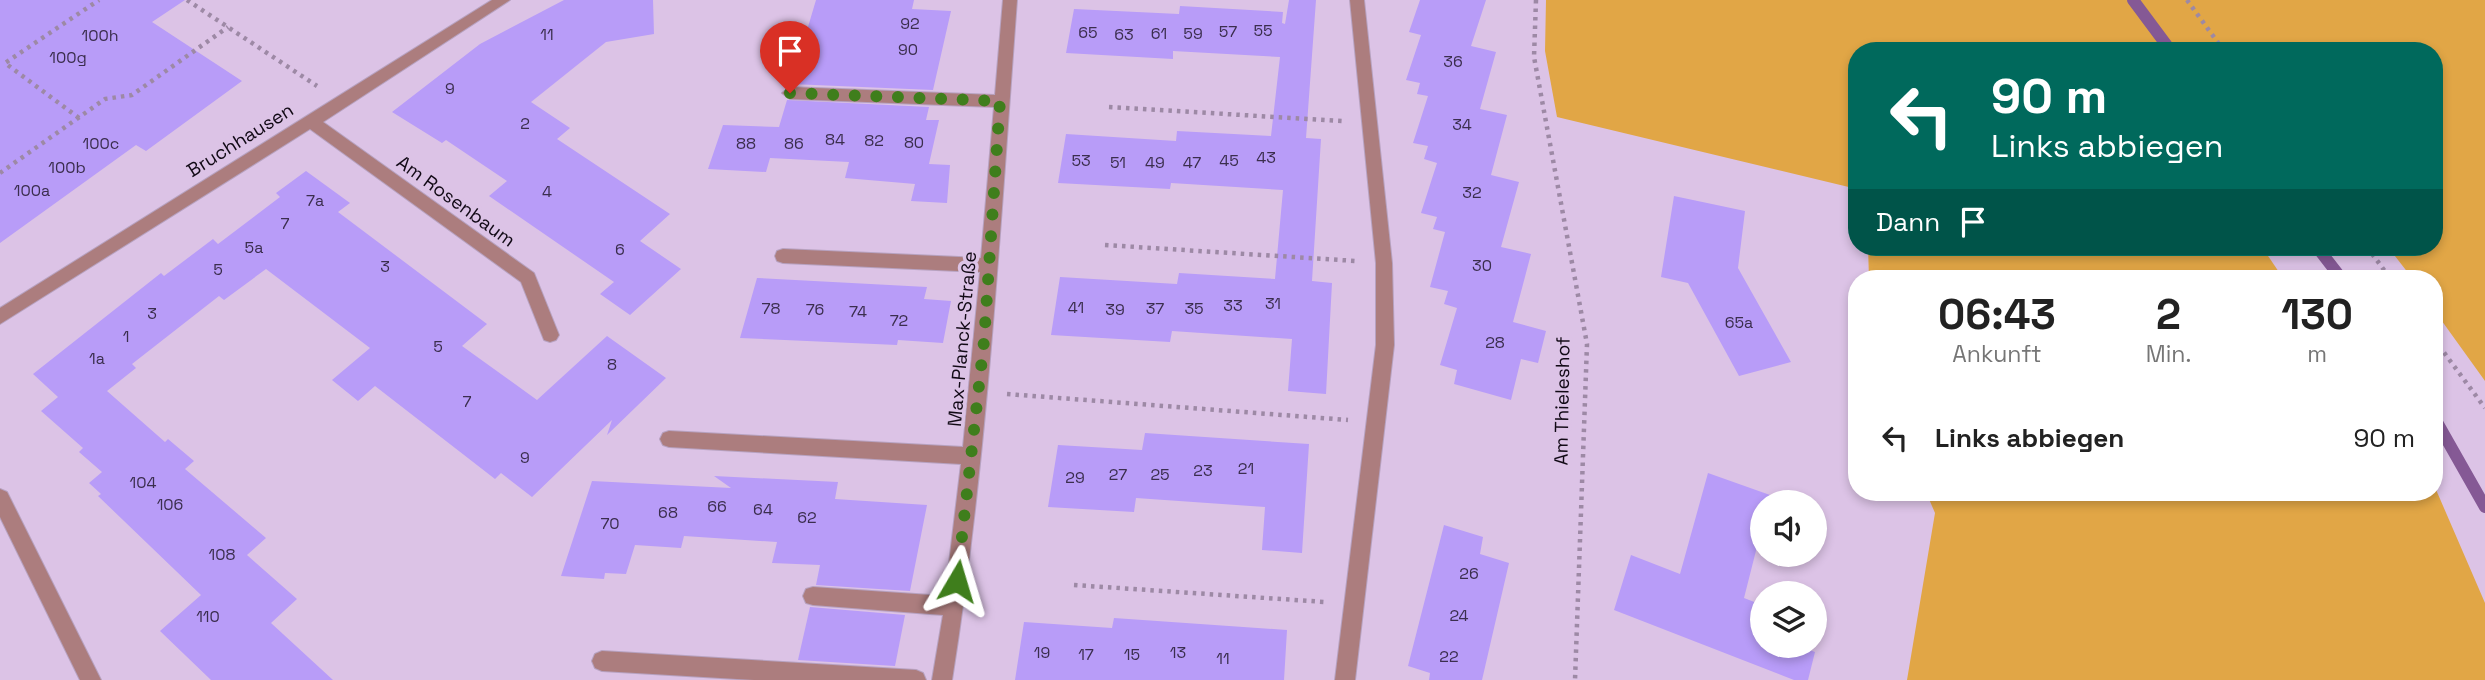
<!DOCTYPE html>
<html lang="de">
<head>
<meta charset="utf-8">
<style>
  body { margin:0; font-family:"Space Grotesk",sans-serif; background:#f2f2f2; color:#222; height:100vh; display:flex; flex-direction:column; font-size:26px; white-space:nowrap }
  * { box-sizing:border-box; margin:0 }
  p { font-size:23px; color:#767676 }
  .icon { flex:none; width:38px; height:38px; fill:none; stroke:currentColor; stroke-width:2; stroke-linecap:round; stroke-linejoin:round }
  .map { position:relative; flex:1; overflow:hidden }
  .panel { position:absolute; left:1848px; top:270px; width:595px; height:231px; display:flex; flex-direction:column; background:#fff; border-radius:28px; box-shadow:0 4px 10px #0003 }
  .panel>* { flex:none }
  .top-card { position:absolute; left:1848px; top:42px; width:595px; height:214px; border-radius:28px; box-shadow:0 4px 10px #0003; background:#00695c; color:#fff; overflow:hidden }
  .tools { position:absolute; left:1750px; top:490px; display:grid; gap:14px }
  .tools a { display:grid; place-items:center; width:77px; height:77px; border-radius:50%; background:#fff; box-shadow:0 4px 10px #0003; font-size:35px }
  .pin { position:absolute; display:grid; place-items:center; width:60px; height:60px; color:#fff; margin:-72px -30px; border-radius:50% 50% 50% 0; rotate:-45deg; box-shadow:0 0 7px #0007 }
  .pin .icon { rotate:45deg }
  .me { position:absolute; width:77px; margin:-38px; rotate:7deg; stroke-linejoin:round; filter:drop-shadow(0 0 5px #0008) }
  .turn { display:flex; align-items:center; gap:24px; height:147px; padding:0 28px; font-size:32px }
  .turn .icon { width:91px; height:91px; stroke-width:2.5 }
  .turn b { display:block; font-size:49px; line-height:60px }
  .then { display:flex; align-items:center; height:66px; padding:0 28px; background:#0003; gap:14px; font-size:26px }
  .eta { display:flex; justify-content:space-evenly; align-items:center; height:119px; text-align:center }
  .eta b { font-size:42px; font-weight:700; line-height:49px }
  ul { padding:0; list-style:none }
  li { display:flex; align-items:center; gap:21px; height:98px; padding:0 28px }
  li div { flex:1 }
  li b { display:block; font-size:26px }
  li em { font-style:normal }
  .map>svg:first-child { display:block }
  .green { fill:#e1a646 }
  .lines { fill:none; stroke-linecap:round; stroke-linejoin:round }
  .stream { stroke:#855995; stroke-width:12 }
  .building { fill:#b89cf8 }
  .minor-casing { stroke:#b7a2c0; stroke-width:2 }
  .path { stroke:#9d89a5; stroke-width:4.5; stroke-dasharray:3.5 5; stroke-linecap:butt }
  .minor { fill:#ac7d7e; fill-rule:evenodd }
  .route { stroke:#3f7e1c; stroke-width:12; stroke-dasharray:0 21.6 }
  .labels { text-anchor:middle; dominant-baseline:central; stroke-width:7; stroke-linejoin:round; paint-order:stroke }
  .number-label { font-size:16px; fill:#3b2e4e }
  .street-label { font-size:19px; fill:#110915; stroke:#dcc3e6 }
</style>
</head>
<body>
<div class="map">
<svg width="2485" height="680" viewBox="0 0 2485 680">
  <rect width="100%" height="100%" fill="#dcc3e6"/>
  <g class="green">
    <polygon points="1546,0 2485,0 2485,381 2434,310 2434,278 2412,278 2388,247 2434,247 2434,51 1857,51 1857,189 1557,117 1545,51"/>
    <polygon points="1868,247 2262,247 2283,278 1869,278"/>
    <polygon points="2434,485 2485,603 2485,680 1907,680 1935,513 1926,492 2434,492"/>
  </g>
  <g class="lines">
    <g class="stream">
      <polyline points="2133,0 2171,51"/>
      <polyline points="2317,247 2341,278"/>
      <polyline points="2434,417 2485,507"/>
    </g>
  </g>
  <g class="building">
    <polygon points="0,0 185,0 152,22 242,81 146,151 136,145 0,243"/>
    <polygon points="564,0 653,0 654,34 606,42 531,102 570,128 557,139 670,214 640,241 681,269 630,315 600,294 614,282 489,196 507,181 446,140 442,143 392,112 480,44"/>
    <polygon points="816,0 914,0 912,9 951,11 933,90 791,84"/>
    <polygon points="1289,0 1316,0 1306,138 1321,139 1312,281 1332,283 1326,394 1288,391 1292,339 1172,331 1170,342 1051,335 1060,277 1177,284 1179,273 1275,279 1283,190 1171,183 1170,189 1058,183 1066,134 1176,141 1177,131 1271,136 1280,57 1173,51 1173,59 1066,53 1074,9 1179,14 1180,6 1283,12 1282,23 1285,24"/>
    <polygon points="1420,0 1486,0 1471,46 1496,52 1480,109 1507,115 1491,175 1519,182 1501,247 1531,254 1513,322 1546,331 1538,363 1521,359 1511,400 1454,384 1457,370 1440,365 1457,308 1444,304 1448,291 1430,287 1445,232 1433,229 1437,217 1421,213 1437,163 1424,159 1428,146 1413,143 1428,96 1417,94 1420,83 1406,80 1421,35 1409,32"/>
    <polygon points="787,100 929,107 926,120 939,120 929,164 950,165 947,203 911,201 915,184 845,178 849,162 770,158 766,172 708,169 723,125 779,127"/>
    <polygon points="306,171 350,203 338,212 487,324 462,346 537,400 607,336 666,378 607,435 612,420 532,497 501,473 495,479 375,386 358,401 332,380 370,348 266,269 224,300 219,296 132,364 136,368 107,391 165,442 168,439 194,461 185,469 266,538 247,555 297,599 271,623 333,680 211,680 160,631 201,595 98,496 101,494 89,483 102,472 79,452 83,448 41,411 58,397 33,374 161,273 164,276 213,239 218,244 280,197 276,193"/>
    <polygon points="1674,196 1745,211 1738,268 1791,362 1739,376 1688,283 1661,277"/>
    <polygon points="757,278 927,287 924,299 951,301 943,343 898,340 897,345 740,338"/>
    <polygon points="1145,433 1309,444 1302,553 1262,550 1265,507 1136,498 1134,512 1048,507 1058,445 1142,450"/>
    <polygon points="1708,473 1770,495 1768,502 1762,502 1762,527 1744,598 1762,605 1762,646 1798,646 1815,652 1808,680 1794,680 1614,610 1631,555 1680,574"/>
    <polygon points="714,476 838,482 835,499 927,505 910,591 816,585 820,565 772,563 777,542 684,536 681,548 635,545 626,574 605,573 604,579 561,576 592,481 731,488"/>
    <polygon points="1444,525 1483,537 1480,554 1509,563 1482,680 1429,680 1430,673 1408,666"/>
    <polygon points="810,607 905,615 895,666 798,660"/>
    <polygon points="1114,618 1287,630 1284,680 1015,680 1024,622 1112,628"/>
  </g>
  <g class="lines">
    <defs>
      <g id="minor">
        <polygon points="492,0 510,0 323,122 534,273 559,335 556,340 550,342 544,340 521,282 310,129 0,324 0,308"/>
        <path d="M1003,0h14c-17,227 -29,454 -65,680h-20l11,-65 -130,-10 -7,-2 -3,-7 3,-7 7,-2 132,9 16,-132 -292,-17 -6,-2 -3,-6 3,-6 6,-2 294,16 17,-175 -197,-9 -6,-2 -2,-5 2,-5 6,-2 198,9 13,-151 -204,-8 -8,-6 8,-6 205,8z"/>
        <polygon points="1350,0 1364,0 1392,263 1394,345 1355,680 1335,680 1376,345 1376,263"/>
        <polygon points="0,489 7,492 101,680 80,680 0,517"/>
        <polygon points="602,651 916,670 923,673 926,680 754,680 602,671 595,668 592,661 595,654"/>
      </g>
    </defs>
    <use href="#minor" class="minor-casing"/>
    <g class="path">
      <polyline points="187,0 317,86"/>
      <polyline points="1536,0 1534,57 1587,344 1575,680"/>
      <polyline points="2187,0 2224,51"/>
      <polyline points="1109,107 1342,121"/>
      <polyline points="79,118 5,63 99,0"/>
      <polyline points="0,173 105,99 132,95 228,27"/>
      <polyline points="1105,245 1356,261"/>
      <polyline points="2367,247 2390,278"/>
      <polyline points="2434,339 2485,408"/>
      <polyline points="1007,394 1348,420"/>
      <polyline points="1074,585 1325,602"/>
    </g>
    <use href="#minor" class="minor"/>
  </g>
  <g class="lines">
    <polyline class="route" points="790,93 1000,101 984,341 957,581"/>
  </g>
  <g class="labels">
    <g class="number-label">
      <text x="910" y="23">92</text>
      <text x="1263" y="30">55</text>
      <text x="1228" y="31">57</text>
      <text x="1088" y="32">65</text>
      <text x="1159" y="33">61</text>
      <text x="1193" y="33">59</text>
      <text x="547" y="34">11</text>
      <text x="1124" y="34">63</text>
      <text x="100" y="35">100h</text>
      <text x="908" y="49">90</text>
      <text x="68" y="57">100g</text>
      <text x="1453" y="61">36</text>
      <text x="450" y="88">9</text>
      <text x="525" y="123">2</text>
      <text x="1462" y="124">34</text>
      <text x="835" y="139">84</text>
      <text x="874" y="140">82</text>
      <text x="914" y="142">80</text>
      <text x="101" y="143">100c</text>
      <text x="746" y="143">88</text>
      <text x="794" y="143">86</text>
      <text x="1266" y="157">43</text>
      <text x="1081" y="160">53</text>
      <text x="1229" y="160">45</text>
      <text x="1118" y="162">51</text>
      <text x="1155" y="162">49</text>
      <text x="1192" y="162">47</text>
      <text x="67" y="167">100b</text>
      <text x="32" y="190">100a</text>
      <text x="547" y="191">4</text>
      <text x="1472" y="192">32</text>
      <text x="315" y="200">7a</text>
      <text x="285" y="223">7</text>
      <text x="254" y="247">5a</text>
      <text x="620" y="249">6</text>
      <text x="1482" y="265">30</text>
      <text x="385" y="266">3</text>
      <text x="218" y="269">5</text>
      <text x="1273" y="303">31</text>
      <text x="1233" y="305">33</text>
      <text x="1076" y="307">41</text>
      <text x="771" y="308">78</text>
      <text x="1155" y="308">37</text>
      <text x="1194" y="308">35</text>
      <text x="815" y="309">76</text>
      <text x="1115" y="309">39</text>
      <text x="858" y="311">74</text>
      <text x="152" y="313">3</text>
      <text x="899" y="320">72</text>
      <text x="1739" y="322">65a</text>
      <text x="126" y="336">1</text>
      <text x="1495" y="342">28</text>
      <text x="438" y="346">5</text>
      <text x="97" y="358">1a</text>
      <text x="612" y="364">8</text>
      <text x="467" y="401">7</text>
      <text x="525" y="457">9</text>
      <text x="1246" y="468">21</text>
      <text x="1203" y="470">23</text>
      <text x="1118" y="474">27</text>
      <text x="1160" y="474">25</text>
      <text x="1075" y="477">29</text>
      <text x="143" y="482">104</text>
      <text x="170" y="504">106</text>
      <text x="717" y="506">66</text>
      <text x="763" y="509">64</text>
      <text x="668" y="512">68</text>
      <text x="807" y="517">62</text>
      <text x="610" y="523">70</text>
      <text x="222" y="554">108</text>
      <text x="1469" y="573">26</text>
      <text x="1459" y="615">24</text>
      <text x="208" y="616">110</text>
      <text x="1042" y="652">19</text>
      <text x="1178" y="652">13</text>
      <text x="1086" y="654">17</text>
      <text x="1132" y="654">15</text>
      <text x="1449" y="656">22</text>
      <text x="1223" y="658">11</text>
    </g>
    <g class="street-label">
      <text transform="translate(240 140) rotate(-32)">Bruchhausen</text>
      <text transform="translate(456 201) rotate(36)">Am Rosenbaum</text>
      <text transform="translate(962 339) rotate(-85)">Max-Planck-Straße</text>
      <text transform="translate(1562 401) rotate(-89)">Am Thieleshof</text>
    </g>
  </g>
</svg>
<div class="tools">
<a><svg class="icon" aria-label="sound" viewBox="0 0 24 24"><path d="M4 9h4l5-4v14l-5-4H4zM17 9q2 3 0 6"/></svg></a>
<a><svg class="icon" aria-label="layers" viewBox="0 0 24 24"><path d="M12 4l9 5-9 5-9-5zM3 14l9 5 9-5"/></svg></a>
</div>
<div class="pin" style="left:790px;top:93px;background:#d93025"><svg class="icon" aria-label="arrive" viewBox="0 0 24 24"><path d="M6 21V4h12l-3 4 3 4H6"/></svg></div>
<svg class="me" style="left:957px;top:581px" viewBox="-20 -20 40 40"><path d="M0-17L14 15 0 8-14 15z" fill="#3f7e1c" stroke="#fff" stroke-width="4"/></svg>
<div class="top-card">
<div class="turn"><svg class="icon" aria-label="left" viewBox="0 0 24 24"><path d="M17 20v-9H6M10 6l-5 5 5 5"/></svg><div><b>90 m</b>Links abbiegen</div></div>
<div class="then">Dann<svg class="icon" aria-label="arrive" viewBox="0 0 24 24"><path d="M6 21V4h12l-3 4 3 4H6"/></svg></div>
</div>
<section class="panel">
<div class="eta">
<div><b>06:43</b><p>Ankunft</p></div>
<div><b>2</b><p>Min.</p></div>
<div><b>130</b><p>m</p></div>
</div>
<ul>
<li><svg class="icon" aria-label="left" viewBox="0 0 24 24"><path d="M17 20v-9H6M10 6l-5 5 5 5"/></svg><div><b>Links abbiegen</b></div><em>90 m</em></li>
</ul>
</section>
</div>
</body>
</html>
